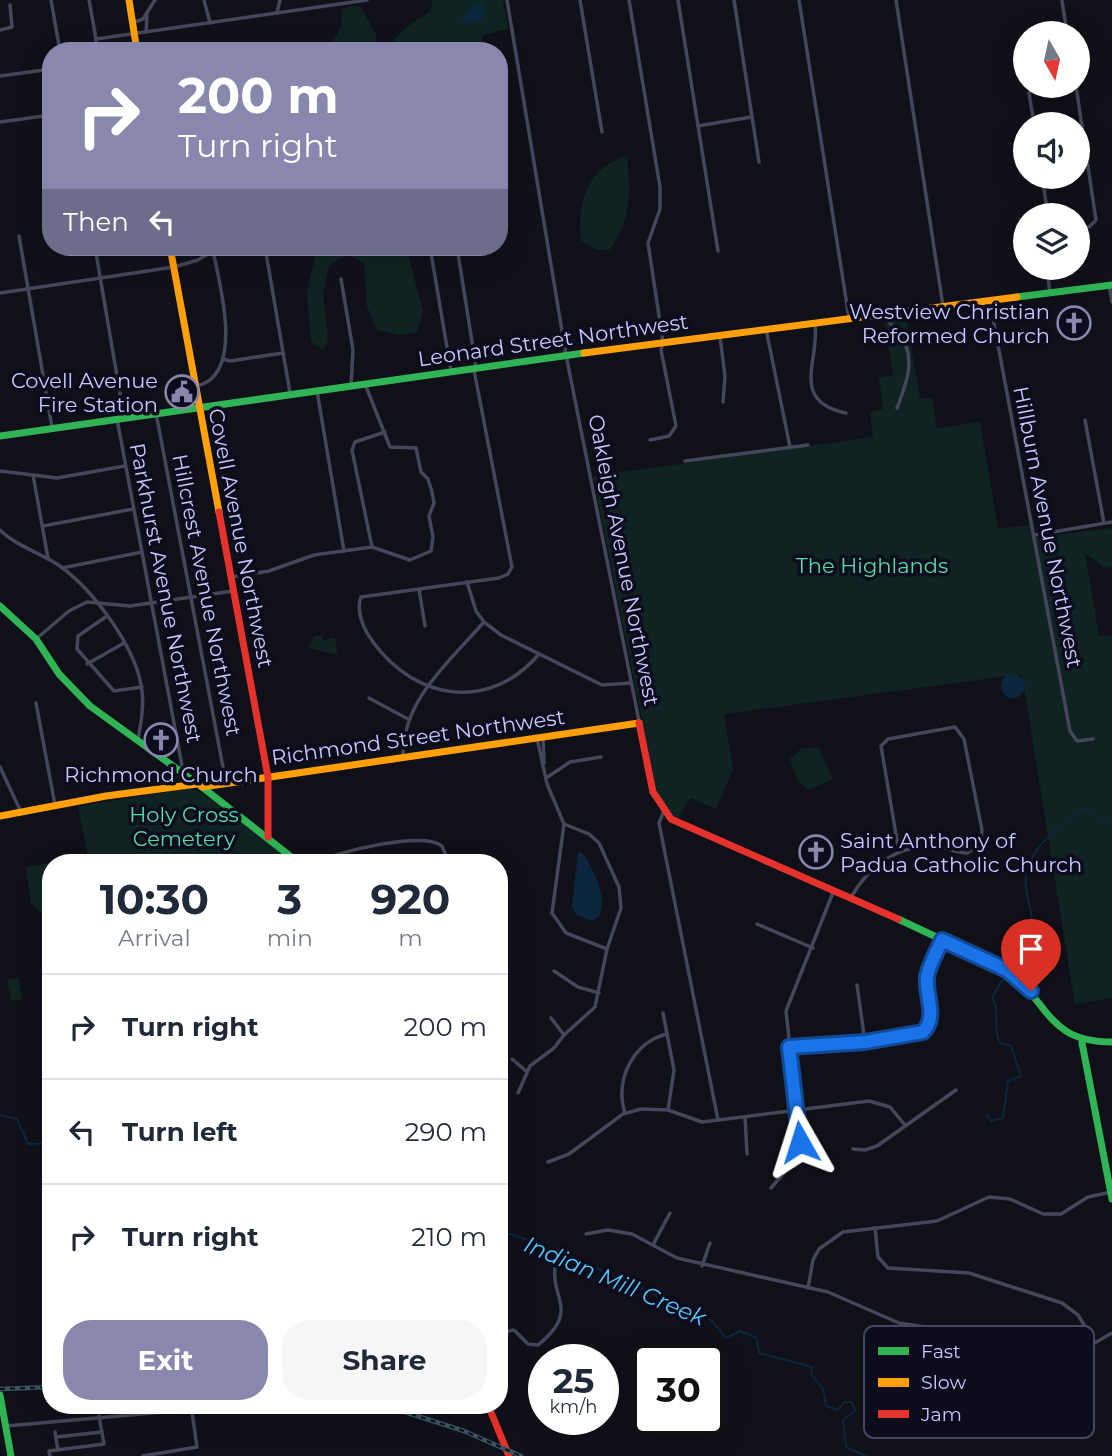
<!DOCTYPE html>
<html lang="en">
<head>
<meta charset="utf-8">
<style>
  body { margin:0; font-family:Montserrat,sans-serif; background:#f6f6f7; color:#1f2937; height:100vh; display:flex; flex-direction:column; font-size:26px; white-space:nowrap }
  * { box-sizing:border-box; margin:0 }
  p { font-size:23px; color:#747a83 }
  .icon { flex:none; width:38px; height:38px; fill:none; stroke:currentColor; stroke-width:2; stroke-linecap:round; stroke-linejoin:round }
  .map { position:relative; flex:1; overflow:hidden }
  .panel { position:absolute; left:42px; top:854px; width:466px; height:560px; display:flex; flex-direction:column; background:#fff; border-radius:28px; box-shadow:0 7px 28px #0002 }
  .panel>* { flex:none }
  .top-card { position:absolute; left:42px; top:42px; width:466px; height:214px; border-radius:28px; box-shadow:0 7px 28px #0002; background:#8888ae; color:#fff; overflow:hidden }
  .needle { width:46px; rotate:171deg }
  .buttons { position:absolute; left:1013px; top:21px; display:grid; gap:14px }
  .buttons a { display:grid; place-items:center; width:77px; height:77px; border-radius:50%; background:#fff; box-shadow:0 7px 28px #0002; font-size:35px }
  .speed { position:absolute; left:528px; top:1344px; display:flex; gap:14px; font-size:35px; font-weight:700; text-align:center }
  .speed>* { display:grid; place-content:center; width:91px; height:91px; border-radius:50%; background:#fff; box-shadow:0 7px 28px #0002; line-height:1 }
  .speed small { font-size:18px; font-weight:400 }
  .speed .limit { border:4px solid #111; border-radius:10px; background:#fff; color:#111 }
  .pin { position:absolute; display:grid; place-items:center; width:60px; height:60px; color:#fff; margin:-72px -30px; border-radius:50% 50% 50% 0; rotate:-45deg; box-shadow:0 0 7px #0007 }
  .pin .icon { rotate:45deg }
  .me { position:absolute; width:77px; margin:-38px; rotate:354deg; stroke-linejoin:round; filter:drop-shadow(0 0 5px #0008) }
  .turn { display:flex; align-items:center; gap:24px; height:147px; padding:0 21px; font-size:32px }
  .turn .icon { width:91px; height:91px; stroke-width:2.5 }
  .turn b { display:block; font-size:49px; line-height:60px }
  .then { display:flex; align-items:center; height:66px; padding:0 21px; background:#0003; gap:14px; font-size:26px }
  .eta { display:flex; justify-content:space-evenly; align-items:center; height:119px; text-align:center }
  .eta b { font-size:42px; font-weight:700; line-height:49px }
  .action { display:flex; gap:14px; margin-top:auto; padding:14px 21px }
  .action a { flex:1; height:80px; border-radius:28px; background:#8888ae; color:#fff; font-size:28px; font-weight:700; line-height:80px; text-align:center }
  .action a+a { background:#f6f6f7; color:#1f2937 }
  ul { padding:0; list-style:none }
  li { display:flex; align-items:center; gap:21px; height:105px; padding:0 21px; border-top:2px solid #e0e1e3 }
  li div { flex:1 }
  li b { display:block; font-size:26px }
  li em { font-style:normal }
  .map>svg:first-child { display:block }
  .green { fill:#0f2422 }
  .water { fill:#0c263d }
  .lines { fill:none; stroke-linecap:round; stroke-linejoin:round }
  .stream { stroke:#0c263d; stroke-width:2 }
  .street { stroke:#44465a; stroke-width:3.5 }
  .fast { stroke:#30b455; stroke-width:7 }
  .slow { stroke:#ff9f0a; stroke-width:7 }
  .jam { stroke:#e5322d; stroke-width:7 }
  .rail-casing { stroke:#3c5660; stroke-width:4.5 }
  .rail { stroke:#0c0c1d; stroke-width:2; stroke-dasharray:5; stroke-linecap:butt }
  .route-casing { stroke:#114b97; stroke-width:18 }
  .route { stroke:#1a73e8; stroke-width:12 }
  .labels { text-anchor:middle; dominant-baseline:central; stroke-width:7; stroke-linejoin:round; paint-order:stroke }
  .poi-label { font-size:21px; fill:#c8c9ff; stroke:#0c0c1d; text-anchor:end }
  .street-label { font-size:21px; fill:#c8c9ff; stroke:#0c0c1d }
  .park-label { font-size:21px; fill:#55dda9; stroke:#0c0c1d }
  .water-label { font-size:23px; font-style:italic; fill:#56c7fe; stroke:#0c0c1d }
  .key { fill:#0c0c1d; stroke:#444561; stroke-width:2 }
  .key-label { font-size:19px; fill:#c8c9ff }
</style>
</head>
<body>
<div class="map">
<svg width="1112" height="1456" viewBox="0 0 1112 1456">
  <rect width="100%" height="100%" fill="#101019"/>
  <g class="green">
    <path d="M432,0h71l5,29 -25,6 -3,12 4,4h-95c8,-21 24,-28 42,-40z"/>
    <polygon points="353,6 361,7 376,35 377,51 328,51 341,27 342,9"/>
    <path d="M627,156c3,34 5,66 -18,94h-12l-16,-9c-4,-39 6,-73 46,-85z"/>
    <polygon points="317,247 406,247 423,311 417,332 400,335 377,330 367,306 364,263 347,254 329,266 323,294 328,340 323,351 311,341 307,293"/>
    <polygon points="906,317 920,399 932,398 937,428 980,422 998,529 1030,525 1032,538 1112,528 1112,567 1105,568 1085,553 1099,636 1112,635 1112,998 1075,1004 1022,674 724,714 733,769 716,809 690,798 678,818 672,816 657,795 593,476 873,437 870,412 883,409 879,378 893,375 885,320"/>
    <polygon points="322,635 323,641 335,637 337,655 309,648 314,636"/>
    <polygon points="802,748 819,748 833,779 809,790 798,781 790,759"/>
    <polygon points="192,788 208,797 295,863 89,863 78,806"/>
    <polygon points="72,859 75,863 51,863 51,912 41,913 31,904 26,867"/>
    <polygon points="19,978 22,999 11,1001 7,980"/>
  </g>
  <g class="water">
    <polygon points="481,3 485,9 483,18 472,24 461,21 473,4"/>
    <circle cx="1013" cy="686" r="12"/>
    <path d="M578,852l5,1c10,17 25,44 16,63l-7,5 -15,-6 -5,-7z"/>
  </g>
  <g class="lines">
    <g class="stream">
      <path d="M1006,965c51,-44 8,-63 23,-101 11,-26 33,-37 53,-55l30,15"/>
      <polyline points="0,1115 17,1119 28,1144 51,1143"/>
      <path d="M986,1117l2,-2 3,6 12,-3 5,-37 13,-5 -10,-30 -11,-3c-8,-14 1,-31 -8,-46l13,-21"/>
      <polyline points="499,1233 511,1234 558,1251 567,1261 586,1264 633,1284 664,1299 666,1304 694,1310 712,1321 726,1338 740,1331 757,1338 759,1353 812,1367 811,1374 823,1389 826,1406 837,1410 845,1402 852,1402 855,1411 843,1420 846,1447 866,1456"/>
    </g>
    <g class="street">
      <polyline points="51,0 60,51"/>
      <polyline points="89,0 96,39 95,51"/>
      <polyline points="204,0 210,23"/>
      <polyline points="507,0 566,355 639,721"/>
      <polyline points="580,0 602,132"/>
      <polyline points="629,0 660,187 660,209 648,243 663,342 661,350 676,426 669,436 650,440"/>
      <polyline points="678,0 718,251"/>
      <polyline points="734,0 759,162"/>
      <polyline points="799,0 849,318"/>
      <polyline points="896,0 943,306"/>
      <polyline points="1062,1 1067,33"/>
      <polyline points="277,13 280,0"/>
      <polyline points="132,23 143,19 155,0"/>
      <polyline points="0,30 12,27 10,5"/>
      <polyline points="146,32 147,15"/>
      <polyline points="96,39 367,0"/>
      <polyline points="0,76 51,69"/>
      <polyline points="1076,86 1096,220 1089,227 1078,229"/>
      <polyline points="1029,93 1034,124"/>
      <polyline points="0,122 51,115"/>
      <polyline points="698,126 751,117"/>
      <polyline points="1042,177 1048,215"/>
      <polyline points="19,236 52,427"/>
      <polyline points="95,247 124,417"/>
      <polyline points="265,247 290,393"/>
      <polyline points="430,247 451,371"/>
      <polyline points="457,247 476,367"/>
      <polyline points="1047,268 1050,293"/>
      <polyline points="341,279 353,350 351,386"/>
      <polyline points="1109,285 1112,302"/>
      <polyline points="0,293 174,267 198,260 220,247"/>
      <polyline points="990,302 1070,731 1077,741 1093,739"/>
      <path d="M885,315c4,9 12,15 17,23 14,22 4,47 -5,70"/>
      <path d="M815,324c5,36 -26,77 31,89"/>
      <polyline points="766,329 790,447"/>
      <polyline points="720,337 725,376 723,402"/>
      <polyline points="223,359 230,361 283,353"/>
      <path d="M474,370l38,197 -4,7 -9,4 -138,19c-6,15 4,34 12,45 43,59 117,70 166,12"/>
      <path d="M197,386c49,-11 22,-106 15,-139"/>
      <polyline points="317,391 344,551"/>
      <polyline points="156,413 226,783"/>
      <polyline points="117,419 183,771"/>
      <polyline points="1085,420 1104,523"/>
      <polyline points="685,461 808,445"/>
      <polyline points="0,471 57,478 125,466"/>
      <polyline points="33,475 48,558"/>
      <polyline points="43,526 133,509"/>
      <path d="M0,530c16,16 41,23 60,36 34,25 77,82 82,125 2,16 -1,32 -4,48"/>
      <polyline points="1035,535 1112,522"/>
      <polyline points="372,547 352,450 355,442 385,432"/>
      <polyline points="62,568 142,552"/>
      <polyline points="231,577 269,571 314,555 372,547 410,560 431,551 433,537 429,516 434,503 432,492 428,479 421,472 416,448 390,447 365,384"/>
      <polyline points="467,582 476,611 484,622 501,635 602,685 631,683"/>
      <polyline points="419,589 425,626"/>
      <polyline points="107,616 78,636 77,649 114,691 142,687"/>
      <polyline points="36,639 69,611 87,602 130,606 233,591"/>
      <polyline points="87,664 124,643"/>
      <polyline points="369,698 408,719"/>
      <polyline points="36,703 55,805"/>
      <polyline points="543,737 544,763"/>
      <path d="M403,757c-1,-57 46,-95 81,-135"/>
      <polyline points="0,767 21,812"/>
      <polyline points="546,778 570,762 601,757"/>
      <polyline points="664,811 659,823 718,1120"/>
      <polyline points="564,824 552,913 566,933 607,949"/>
      <path d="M316,863c22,-12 107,-32 126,-17l7,17"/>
      <path d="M851,897c18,-31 47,-53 84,-50 11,1 21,5 32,6l14,-9 1,-14 -18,-91 -9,-12 -67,12 -7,7 18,106"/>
      <polyline points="757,924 813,948"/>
      <polyline points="554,971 578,987 599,993"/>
      <polyline points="857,985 865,1042"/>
      <polyline points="663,1013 674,1070 668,1110"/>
      <polyline points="551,1018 564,1035"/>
      <path d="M789,1047l76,-5 58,-10c15,-15 1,-37 4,-55 2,-13 10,-25 15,-37"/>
      <polyline points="512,1059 526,1071"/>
      <polyline points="518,1093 530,1066 554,1048 564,1035 595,1007 607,949 621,908 619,887 599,843 589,834 564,824 547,784 537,738"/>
      <path d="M625,1113c-11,-32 8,-71 42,-79"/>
      <polyline points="745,1117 747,1154"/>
      <polyline points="853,1149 865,1150 877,1146 956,1090"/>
      <polyline points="548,1162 569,1154 623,1114 641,1109 668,1110 702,1122 869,1101 890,1107 905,1125"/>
      <polyline points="771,1188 795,1160 800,1142 786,1011 834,890"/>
      <polyline points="875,1228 878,1257 888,1268 969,1273 1062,1303 1078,1315 1094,1341"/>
      <polyline points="586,1234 608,1230 632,1234 677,1258 828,1292 899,1323 951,1331 1002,1355 1065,1360 1112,1333"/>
      <polyline points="653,1245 670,1213"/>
      <polyline points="702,1266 710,1243"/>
      <polyline points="808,1288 813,1260 819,1249 843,1232 937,1221 989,1197 1010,1199 1043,1214 1061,1214 1088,1197 1111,1192"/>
      <path d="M499,1333l15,-3 14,14 10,1c44,-36 10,-46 18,-83"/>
      <polyline points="1071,1359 1081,1397"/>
      <polyline points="6,1426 187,1410 192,1412 197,1447 143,1456"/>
      <polyline points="55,1432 58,1450"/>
      <polyline points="56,1437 102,1432"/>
      <polyline points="50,1456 49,1451 104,1444 99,1416"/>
    </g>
    <g class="fast">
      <polyline points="1017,297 1112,285"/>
      <polyline points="0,436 584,353"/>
      <polyline points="0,606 36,639 59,674 90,706 202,787 299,863"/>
      <path d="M898,919l109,51c44,34 40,72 105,72"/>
      <polyline points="1082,1043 1112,1199"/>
      <polyline points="0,1395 11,1456"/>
    </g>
    <g class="slow">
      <polyline points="129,0 137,51"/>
      <polyline points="170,247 219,512"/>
      <polyline points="584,353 1017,297"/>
      <polyline points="202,787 639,723"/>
      <polyline points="0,816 106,796 197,784"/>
    </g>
    <g class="jam">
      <polyline points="219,512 268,777 268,837"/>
      <polyline points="639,723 653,792 671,819 898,919"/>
      <polyline points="488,1405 509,1456"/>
    </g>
    <defs>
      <g id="rail">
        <polyline points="0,1389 51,1387"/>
        <polyline points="383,1405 464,1431 521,1456"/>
      </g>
    </defs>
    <use href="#rail" class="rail-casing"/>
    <use href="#rail" class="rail"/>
  </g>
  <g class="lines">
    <defs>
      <path id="route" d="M800,1142l-11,-95 76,-5 58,-10c15,-15 2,-37 4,-55 2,-13 10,-25 15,-37l65,30 24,21"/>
    </defs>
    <use href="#route" class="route-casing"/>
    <use href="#route" class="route"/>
  </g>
  <defs>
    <symbol id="church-ring" viewBox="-11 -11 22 22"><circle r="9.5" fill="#0c0c1d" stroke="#8888ae" stroke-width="1.5"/><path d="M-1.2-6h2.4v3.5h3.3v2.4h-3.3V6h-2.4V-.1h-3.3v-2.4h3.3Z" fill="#8888ae"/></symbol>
    <symbol id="civic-ring" viewBox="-11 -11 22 22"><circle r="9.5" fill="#0c0c1d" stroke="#8888ae" stroke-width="1.5"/><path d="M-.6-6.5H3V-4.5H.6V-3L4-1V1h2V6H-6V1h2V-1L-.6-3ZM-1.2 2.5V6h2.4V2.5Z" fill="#8888ae"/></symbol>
  </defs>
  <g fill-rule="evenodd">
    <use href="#church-ring" x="1055" y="304" width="38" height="38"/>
    <use href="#civic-ring" x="163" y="373" width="38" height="38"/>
    <use href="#church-ring" x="142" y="721" width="38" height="38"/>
    <use href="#church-ring" x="797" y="833" width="38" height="38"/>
  </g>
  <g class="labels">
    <g class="poi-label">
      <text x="1050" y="311">Westview Christian<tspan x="1050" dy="24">Reformed Church</tspan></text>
      <text x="158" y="380">Covell Avenue<tspan x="158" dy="24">Fire Station</tspan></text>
      <text x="161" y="774" text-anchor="middle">Richmond Church</text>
      <text x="840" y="840" text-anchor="start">Saint Anthony of<tspan x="840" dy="24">Padua Catholic Church</tspan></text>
    </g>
    <g class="street-label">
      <text transform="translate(553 340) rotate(-8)">Leonard Street Northwest</text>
      <text transform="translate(1048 527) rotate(79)">Hillburn Avenue Northwest</text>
      <text transform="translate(241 538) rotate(79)">Covell Avenue Northwest</text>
      <text transform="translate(624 560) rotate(79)">Oakleigh Avenue Northwest</text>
      <text transform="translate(166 593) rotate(79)">Parkhurst Avenue Northwest</text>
      <text transform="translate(207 595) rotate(79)">Hillcrest Avenue Northwest</text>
      <text transform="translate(418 737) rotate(-8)">Richmond Street Northwest</text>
    </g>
    <g class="park-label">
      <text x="872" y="565">The Highlands</text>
      <text x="184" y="814">Holy Cross<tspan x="184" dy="24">Cemetery</tspan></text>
    </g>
    <g class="water-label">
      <text transform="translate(615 1281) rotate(23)">Indian Mill Creek</text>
    </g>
  </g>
  <rect x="864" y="1326" width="230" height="112" rx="10" class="key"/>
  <rect x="878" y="1347" width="31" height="8" fill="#30b455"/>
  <rect x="878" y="1378" width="31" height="9" fill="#ff9f0a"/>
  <rect x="878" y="1410" width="31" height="8" fill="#e5322d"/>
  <g class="key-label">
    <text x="921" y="1358">Fast</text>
    <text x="921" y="1389">Slow</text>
    <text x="921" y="1421">Jam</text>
  </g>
</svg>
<div class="buttons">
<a><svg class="needle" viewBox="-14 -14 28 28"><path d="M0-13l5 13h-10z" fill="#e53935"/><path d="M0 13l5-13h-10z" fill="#747a83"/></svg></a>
<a><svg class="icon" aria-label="sound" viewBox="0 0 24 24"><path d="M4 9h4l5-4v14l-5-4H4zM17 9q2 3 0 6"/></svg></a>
<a><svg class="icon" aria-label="layers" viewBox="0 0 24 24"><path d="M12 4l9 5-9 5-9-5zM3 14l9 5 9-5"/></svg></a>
</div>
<div class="speed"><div>25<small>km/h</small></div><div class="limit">30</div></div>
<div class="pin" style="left:1031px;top:991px;background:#d93025"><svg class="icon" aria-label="arrive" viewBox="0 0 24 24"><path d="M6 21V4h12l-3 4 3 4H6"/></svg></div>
<svg class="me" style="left:800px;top:1142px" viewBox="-20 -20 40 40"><path d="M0-17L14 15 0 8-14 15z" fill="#1a73e8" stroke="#fff" stroke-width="4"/></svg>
<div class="top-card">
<div class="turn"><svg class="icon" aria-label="right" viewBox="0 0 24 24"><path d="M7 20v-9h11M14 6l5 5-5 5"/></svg><div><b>200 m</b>Turn right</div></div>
<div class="then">Then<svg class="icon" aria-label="left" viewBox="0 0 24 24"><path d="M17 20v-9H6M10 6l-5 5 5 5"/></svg></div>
</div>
<section class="panel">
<div class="eta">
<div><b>10:30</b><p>Arrival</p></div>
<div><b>3</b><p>min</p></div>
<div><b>920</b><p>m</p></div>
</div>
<ul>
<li><svg class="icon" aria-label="right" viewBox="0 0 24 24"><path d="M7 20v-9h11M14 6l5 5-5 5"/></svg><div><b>Turn right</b></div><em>200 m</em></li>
<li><svg class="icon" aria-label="left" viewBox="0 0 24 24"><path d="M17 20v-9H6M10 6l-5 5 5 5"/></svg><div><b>Turn left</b></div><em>290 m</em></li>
<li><svg class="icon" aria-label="right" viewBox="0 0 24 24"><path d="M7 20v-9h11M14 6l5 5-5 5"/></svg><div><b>Turn right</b></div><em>210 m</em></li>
</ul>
<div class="action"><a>Exit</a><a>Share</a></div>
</section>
</div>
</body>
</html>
